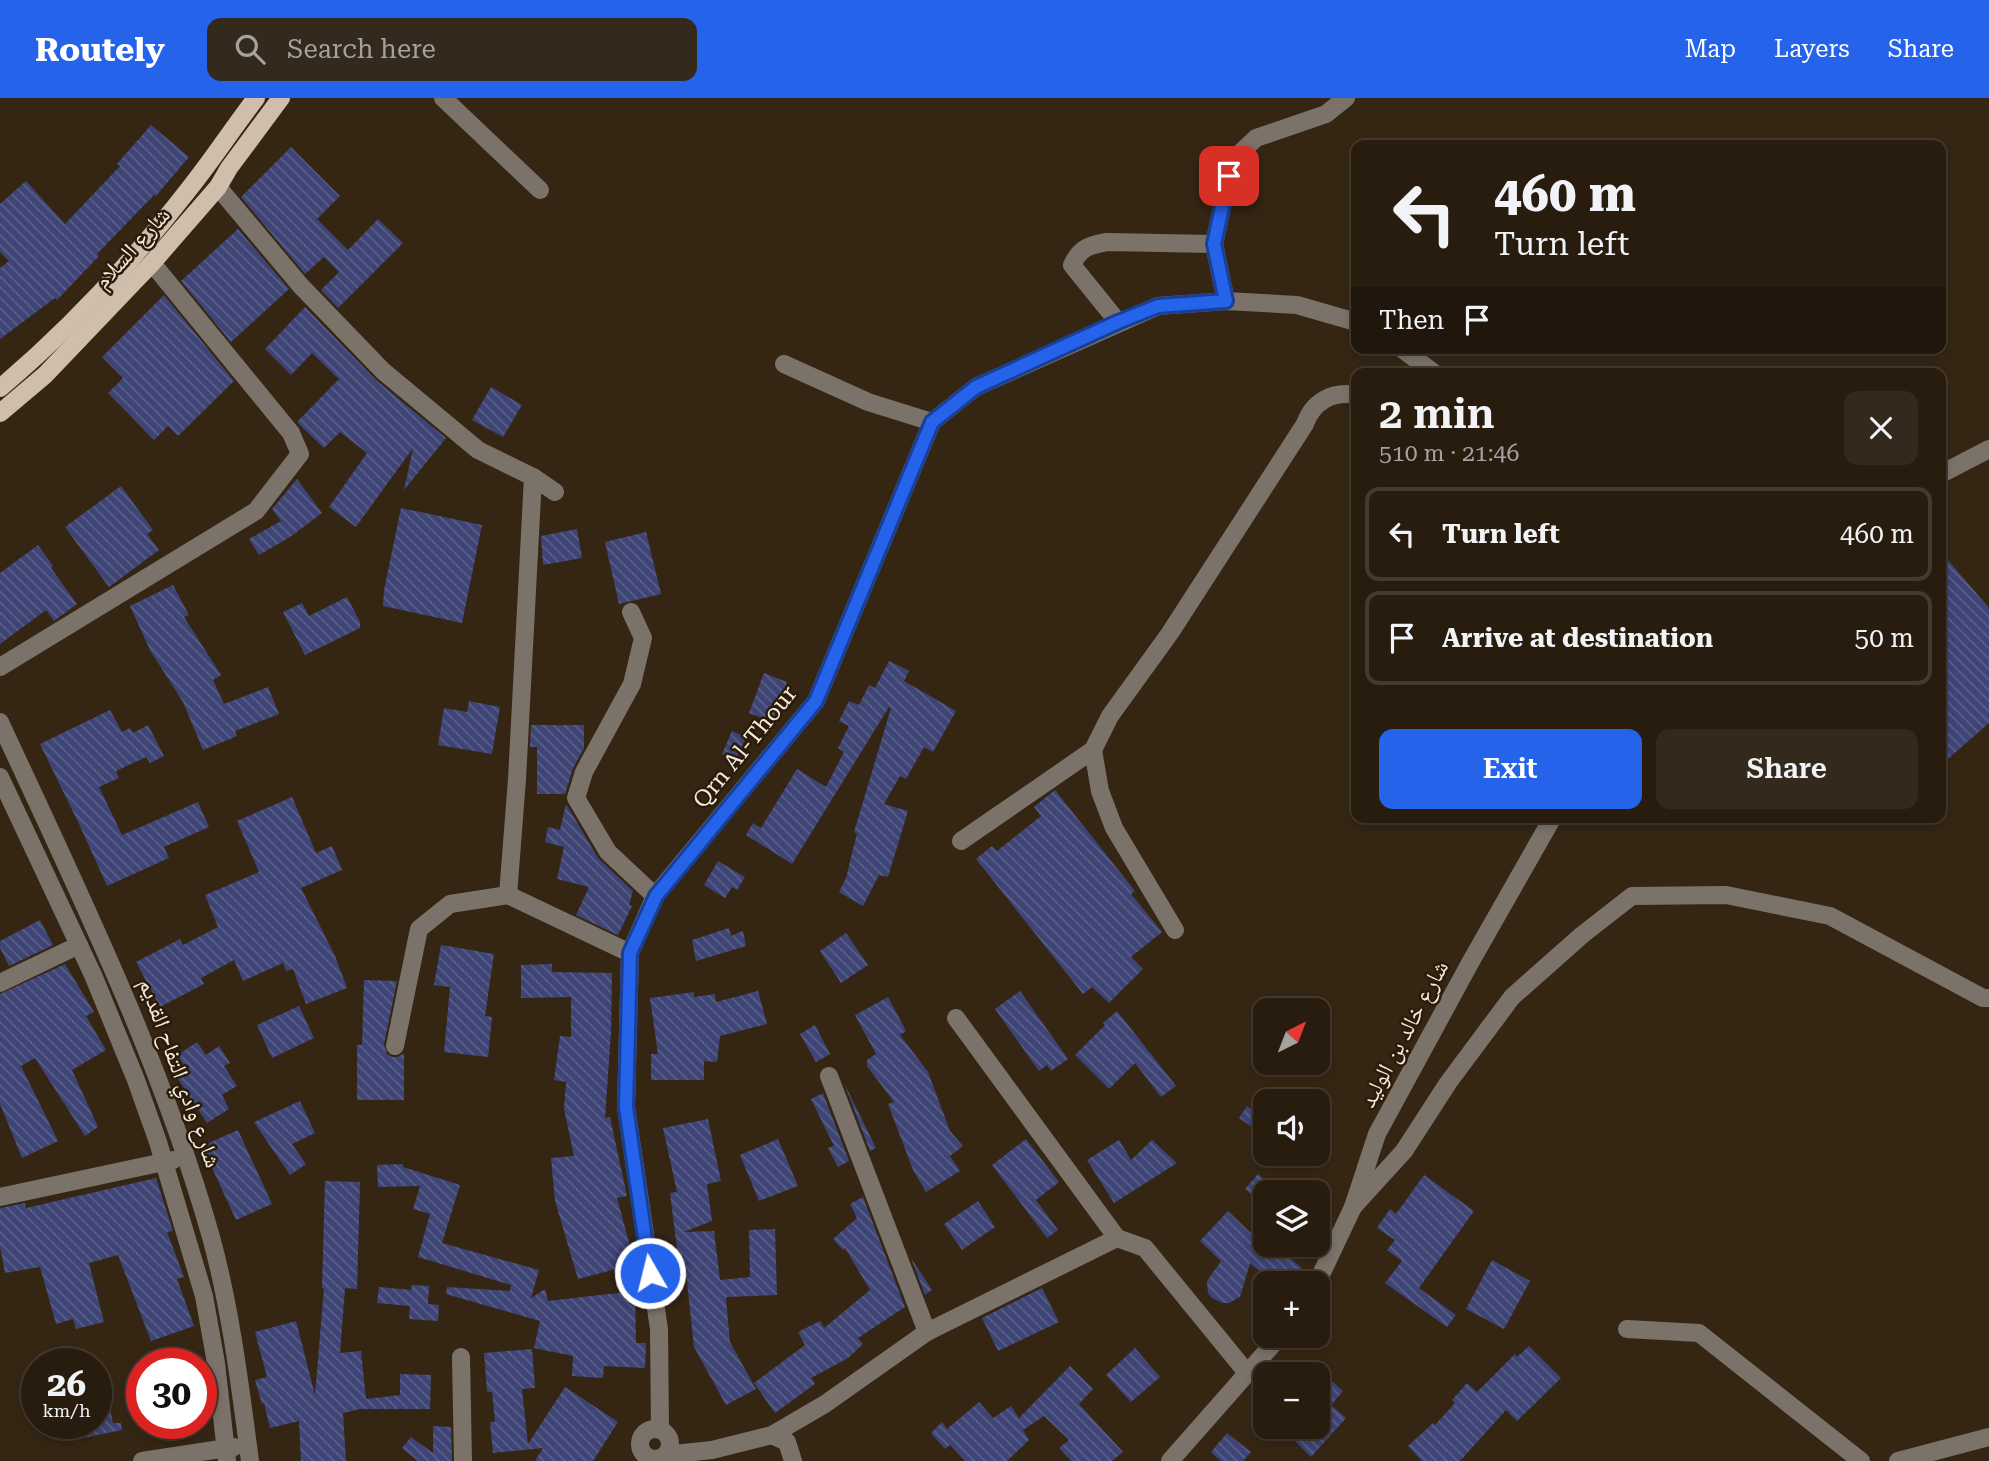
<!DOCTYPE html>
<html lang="en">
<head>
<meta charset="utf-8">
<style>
  body { margin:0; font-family:"Roboto Serif","Noto Naskh Arabic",serif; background:#34291d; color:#f1f3f6; height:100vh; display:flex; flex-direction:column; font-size:26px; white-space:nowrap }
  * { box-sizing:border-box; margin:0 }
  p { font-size:23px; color:#a5a19e }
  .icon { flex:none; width:38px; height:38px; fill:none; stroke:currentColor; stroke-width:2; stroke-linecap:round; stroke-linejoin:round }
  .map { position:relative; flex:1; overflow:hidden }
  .drawer { position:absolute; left:1351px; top:270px; width:595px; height:455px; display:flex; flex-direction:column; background:#281c0f; border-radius:14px; box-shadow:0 4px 10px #0003,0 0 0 2px #443a2f }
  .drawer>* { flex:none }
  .top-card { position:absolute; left:1351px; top:42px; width:595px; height:214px; border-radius:14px; box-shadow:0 4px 10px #0003,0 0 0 2px #443a2f; background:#281c0f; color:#f1f3f6; overflow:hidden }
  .needle { width:46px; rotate:42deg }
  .controls { position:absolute; left:1253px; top:900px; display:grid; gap:14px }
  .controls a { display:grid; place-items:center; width:77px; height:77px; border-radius:14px; background:#281c0f; box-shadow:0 4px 10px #0003,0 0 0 2px #443a2f; font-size:35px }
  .speed { position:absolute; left:21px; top:1250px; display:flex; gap:14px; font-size:35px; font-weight:700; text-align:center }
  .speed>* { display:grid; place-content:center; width:91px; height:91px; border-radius:50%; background:#281c0f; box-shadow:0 4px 10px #0003,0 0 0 2px #443a2f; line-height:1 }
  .speed small { font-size:18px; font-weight:400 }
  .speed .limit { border:10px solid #d22; background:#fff; color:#111 }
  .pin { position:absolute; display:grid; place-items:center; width:60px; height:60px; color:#fff; margin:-30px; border-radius:14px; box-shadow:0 4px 10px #0006 }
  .me { position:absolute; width:77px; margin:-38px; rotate:352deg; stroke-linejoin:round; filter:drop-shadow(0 0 5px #0008) }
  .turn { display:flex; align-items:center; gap:24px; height:147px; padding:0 28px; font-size:32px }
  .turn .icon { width:91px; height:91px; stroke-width:2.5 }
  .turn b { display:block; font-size:49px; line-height:60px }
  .then { display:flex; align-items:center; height:66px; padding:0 28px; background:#0003; gap:14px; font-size:26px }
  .round { display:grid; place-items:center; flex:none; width:74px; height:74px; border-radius:14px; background:#34291d }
  .overview { display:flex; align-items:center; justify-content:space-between; height:119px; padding:0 28px }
  h1 { font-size:42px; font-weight:600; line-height:52px }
  .button { display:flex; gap:14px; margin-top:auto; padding:14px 28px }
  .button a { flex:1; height:80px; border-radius:14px; background:#2563eb; color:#fff; font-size:28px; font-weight:600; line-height:80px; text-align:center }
  .button a+a { background:#34291d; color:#f1f3f6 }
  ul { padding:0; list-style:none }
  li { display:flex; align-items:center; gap:21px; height:94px; margin:0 14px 10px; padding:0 14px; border:4px solid #443a2f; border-radius:14px }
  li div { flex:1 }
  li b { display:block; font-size:26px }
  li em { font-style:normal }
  header { display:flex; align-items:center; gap:42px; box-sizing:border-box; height:98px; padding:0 35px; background:#2563eb; color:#fff }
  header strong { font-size:33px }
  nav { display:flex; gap:38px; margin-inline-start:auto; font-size:24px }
  .search { width:490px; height:63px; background:#34291d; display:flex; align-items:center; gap:18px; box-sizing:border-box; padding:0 24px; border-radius:14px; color:#a5a19e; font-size:26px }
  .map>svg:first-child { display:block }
  .building { fill:url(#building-back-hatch) }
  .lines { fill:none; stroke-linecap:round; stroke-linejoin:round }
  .minor { stroke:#7b736a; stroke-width:18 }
  .major { stroke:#cfbeac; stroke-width:18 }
  .route-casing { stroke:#184099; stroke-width:18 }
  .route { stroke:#2563eb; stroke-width:12 }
  .labels { text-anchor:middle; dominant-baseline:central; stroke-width:5; stroke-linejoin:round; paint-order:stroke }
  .street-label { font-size:23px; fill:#f6ebe0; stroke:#2b1c0a }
</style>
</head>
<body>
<header>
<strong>Routely</strong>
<div class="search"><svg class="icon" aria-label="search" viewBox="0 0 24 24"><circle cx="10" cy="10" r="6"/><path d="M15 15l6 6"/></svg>Search here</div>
<nav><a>Map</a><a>Layers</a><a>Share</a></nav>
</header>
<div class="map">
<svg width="1989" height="1363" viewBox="0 0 1989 1363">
  <defs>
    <pattern id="building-back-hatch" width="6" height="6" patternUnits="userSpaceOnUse" patternTransform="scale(1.75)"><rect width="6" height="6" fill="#3e4475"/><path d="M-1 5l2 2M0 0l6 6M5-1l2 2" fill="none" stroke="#5a5f88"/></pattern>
  </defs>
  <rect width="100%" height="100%" fill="#352614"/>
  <g class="building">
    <polygon points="151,27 189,59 156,98 154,97 97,156 99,158 57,202 55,200 0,241 0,170 9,163 0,154 0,106 26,83 65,126 120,68 117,66"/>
    <polygon points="291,49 340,98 317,121 348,152 378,121 403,145 338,210 321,192 339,174 324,159 305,176 241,99"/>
    <polygon points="238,131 289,191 231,244 181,183"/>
    <polygon points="164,197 234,283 178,338 168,328 154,342 108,295 123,280 102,259"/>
    <polygon points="305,209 376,282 446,340 404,392 413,350 356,429 329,409 367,355 340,334 324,350 297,324 339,281 312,255 291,277 265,251"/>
    <polygon points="491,289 522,307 503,339 472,322"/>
    <polygon points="297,381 322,415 290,439 259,457 249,441 281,423 272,411"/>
    <polygon points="121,388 153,432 147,436 159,452 109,489 65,429"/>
    <polygon points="401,410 482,427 462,525 383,508 384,492"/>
    <polygon points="577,431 582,460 543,467 541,438"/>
    <polygon points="646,434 661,496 619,506 605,444"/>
    <polygon points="38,447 53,468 51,470 77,506 54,523 46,512 0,546 0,475"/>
    <polygon points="1941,454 1989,510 1989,625 1941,667"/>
    <polygon points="173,487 189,517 184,519 221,577 213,582 224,606 268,589 279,616 235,633 237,638 203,652 183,604 150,552 130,508"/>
    <polygon points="347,499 360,524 360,530 305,557 283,514 302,505 309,518"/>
    <polygon points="889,563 909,573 904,583 956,613 933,654 924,649 906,681 900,678 884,706 908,713 888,779 879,777 863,808 839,794 846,780 857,735 854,734 891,610 889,609 792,766 746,737 753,725 761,730 797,671 826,689 844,654 838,650 849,628 839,623 849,603 859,607 869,587 875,590"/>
    <polygon points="764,575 787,584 772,624 749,615"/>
    <polygon points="469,603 500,609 492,656 438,647 444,610 467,614"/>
    <polygon points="110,612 122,634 130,630 133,635 148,627 164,658 150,665 146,659 116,673 119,680 99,689 122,737 198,704 209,729 164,749 169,760 107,788 80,728 40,646"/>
    <polygon points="531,627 584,627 584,650 573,670 565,696 537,696 537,649 530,649"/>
    <polygon points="732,633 746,639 736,662 722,656"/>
    <polygon points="1055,692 1135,793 1131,796 1162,834 1131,859 1143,871 1109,905 1092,889 1083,896 976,761 992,748 997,753 1041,718 1034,709"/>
    <polygon points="292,699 316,755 332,748 342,772 301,790 335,858 347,890 306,906 293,871 286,873 283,865 243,883 234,862 201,880 204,886 160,909 136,864 180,841 183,847 218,829 205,797 259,774 237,723"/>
    <polygon points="566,706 598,760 633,793 629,807 632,808 618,837 576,817 589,789 557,781 564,749 545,744 548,729 560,732"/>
    <polygon points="718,763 745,779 737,792 732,789 725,800 704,787"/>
    <polygon points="40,822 53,847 9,868 0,850 0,843"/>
    <polygon points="729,830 731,838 743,833 746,848 696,863 692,842"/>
    <polygon points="846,835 868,867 841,885 820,853"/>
    <polygon points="441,847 494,856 485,918 492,919 488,959 444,954 450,889 434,887"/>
    <polygon points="65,866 94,914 86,918 106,952 72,972 98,1029 85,1038 35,960 21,968 58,1043 22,1060 0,1006 0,896"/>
    <polygon points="552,866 552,874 612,875 611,934 605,1020 610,1019 627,1098 617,1100 635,1166 578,1181 555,1103 551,1060 574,1058 564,1011 566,984 554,982 560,938 571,939 571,899 521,900 521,867"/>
    <polygon points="364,882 397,883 384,946 387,956 392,959 398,959 404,955 404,1002 357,1002 357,947 362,947"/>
    <polygon points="758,893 767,926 720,938 717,964 704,963 704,982 651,982 651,956 658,956 650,900 694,894 694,899 715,896 716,904"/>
    <polygon points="1020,893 1068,961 1051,973 1047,967 1039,973 995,911"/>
    <polygon points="888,899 906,933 900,937 928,974 950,1033 963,1048 950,1058 960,1073 926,1094 913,1072 888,1006 894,1004 867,968 867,962 876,956 855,917"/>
    <polygon points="299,908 314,940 272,960 257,927"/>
    <polygon points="1117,913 1176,988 1161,999 1135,965 1109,991 1075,957 1105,927 1103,925"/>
    <polygon points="815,927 830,956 816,964 800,936"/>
    <polygon points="197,944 206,957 219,948 230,965 224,968 237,988 222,997 229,1011 207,1025 167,964"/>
    <polygon points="844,985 876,1050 870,1053"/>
    <polygon points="823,995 849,1063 838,1069 828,1050 834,1048 811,1001"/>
    <polygon points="300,1003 315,1035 292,1046 306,1066 290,1077 254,1024"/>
    <polygon points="1247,1008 1265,1021 1265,1038 1239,1020"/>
    <polygon points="708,1021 721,1083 707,1086 712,1123 684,1134 714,1133 720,1182 750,1179 749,1132 775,1131 777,1197 727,1199 726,1201 730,1244 756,1291 726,1307 694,1249 685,1166 679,1166 670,1095 677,1094 663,1030"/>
    <polygon points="238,1032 272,1106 236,1122 202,1048"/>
    <polygon points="778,1041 798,1088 759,1103 740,1057"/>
    <polygon points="1026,1041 1059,1084 1036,1102 1058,1132 1047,1140 992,1067"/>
    <polygon points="1119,1042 1131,1062 1152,1042 1177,1065 1114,1105 1087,1062"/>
    <polygon points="403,1066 403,1069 460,1087 442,1145 539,1172 531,1200 545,1191 548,1203 635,1193 636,1245 646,1245 645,1270 604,1268 603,1280 572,1278 573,1258 534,1250 540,1223 446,1196 447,1189 510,1193 511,1187 418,1159 430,1116 413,1111 420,1088 378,1089 377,1067"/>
    <polygon points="1258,1076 1279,1094 1265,1094 1265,1108 1245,1091"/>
    <polygon points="1424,1077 1474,1113 1419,1190 1456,1217 1447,1229 1385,1185 1402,1163 1387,1152 1395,1142 1377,1130 1390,1111 1396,1116"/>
    <polygon points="156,1080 173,1133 167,1134 184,1179 177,1181 194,1228 151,1243 118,1157 89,1165 104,1224 76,1231 73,1221 56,1226 40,1169 5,1175 0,1149 0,1110 25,1105 26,1110"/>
    <polygon points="325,1083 360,1084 357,1191 345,1190 340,1255 361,1253 366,1301 400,1297 400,1276 431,1277 430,1311 360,1311 343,1315 346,1363 301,1363 299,1323 270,1330 264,1305 262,1306 255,1282 267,1279 255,1234 296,1223 315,1297 324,1190 322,1190"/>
    <polygon points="863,1099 905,1209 858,1240 863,1246 848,1260 811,1280 815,1286 775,1315 754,1285 805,1247 798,1234 820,1223 824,1230 870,1192 845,1150 843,1152 833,1141 857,1120 850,1106"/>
    <polygon points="978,1103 995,1129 962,1152 944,1126"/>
    <polygon points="1228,1113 1275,1158 1280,1152 1302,1170 1290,1185 1274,1185 1250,1165 1240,1199 1229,1205 1223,1205 1212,1200 1208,1195 1207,1183 1221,1163 1200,1143"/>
    <polygon points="911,1160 932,1192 925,1197"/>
    <polygon points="1492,1162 1530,1183 1504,1231 1466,1211"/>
    <polygon points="412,1187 429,1188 428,1206 439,1207 438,1223 409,1221 410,1208 377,1205 379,1189 411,1192"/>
    <polygon points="1042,1190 1059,1224 998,1253 982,1220"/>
    <polygon points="1529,1248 1561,1280 1517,1323 1506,1312 1460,1363 1422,1363 1408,1348 1433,1325 1435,1327 1455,1305 1452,1302 1467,1285 1477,1294 1515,1256 1517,1259"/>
    <polygon points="1135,1250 1160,1279 1131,1304 1106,1277"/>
    <polygon points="532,1251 535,1290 522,1291 528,1346 565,1289 618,1324 593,1363 535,1363 543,1350 493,1355 490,1324 495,1324 492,1294 487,1294 484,1255"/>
    <polygon points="1070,1268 1093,1291 1079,1306 1123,1354 1112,1363 1071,1363 1059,1350 1069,1342 1044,1318 1023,1332 1029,1342 1007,1363 965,1363 950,1347 945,1351 931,1335 942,1324 947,1331 979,1304 993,1320 1011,1308 1019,1320"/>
    <polygon points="103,1275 113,1325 121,1325 122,1332 78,1341 74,1325 96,1325 96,1276"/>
    <polygon points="1332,1283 1343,1293 1331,1307 1346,1320 1311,1359 1280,1328 1318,1328 1318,1295 1320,1297"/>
    <polygon points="433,1328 451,1329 452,1363 418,1363 402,1350 411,1339 433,1355"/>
    <polygon points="1227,1335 1251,1354 1243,1363 1221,1363 1211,1354"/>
  </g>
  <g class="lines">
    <g class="minor">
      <polyline points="443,0 540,92"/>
      <polyline points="218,89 300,187 383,273 478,352 533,379 555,394"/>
      <polyline points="1226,203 1214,146 1229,78 1235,60 1256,40 1326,16 1346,0"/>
      <path d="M1118,224l-46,-57c8,-17 17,-20 35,-23l107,2"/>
      <polyline points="1401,250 1434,275"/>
      <polyline points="784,266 868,304 932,324"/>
      <polyline points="1941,376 1989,351"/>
      <polyline points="631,514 643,540 632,586 584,674 576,700 608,754 655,798"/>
      <polyline points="0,569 256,413 300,356 291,335 152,165"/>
      <path d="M0,624c78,169 160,335 211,515 20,73 29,149 39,224"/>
      <polyline points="1093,652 1100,693 1114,730 1175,832"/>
      <polyline points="0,679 93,877 136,982 158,1044 204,1198 216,1265 227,1363"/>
      <path d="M961,743l132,-91 17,-34 60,-83 135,-209c8,-23 28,-33 51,-29"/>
      <polyline points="508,797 517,681 533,379"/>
      <polyline points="0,885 79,847"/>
      <polyline points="956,920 1117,1140"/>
      <polyline points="395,948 419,831 450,806 508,797 630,855"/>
      <polyline points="829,978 927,1234"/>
      <polyline points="0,1099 173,1062"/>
      <polyline points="1353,1109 1404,1053 1448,985 1512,899 1582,837 1632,798 1726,797 1830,818 1983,900 1989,900"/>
      <polyline points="1317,1185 1353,1109 1377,1036 1470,865 1553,719"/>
      <polyline points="1627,1231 1699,1235 1861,1363"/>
      <polyline points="461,1259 463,1363"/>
      <circle cx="655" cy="1346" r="15"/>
      <polyline points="660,1331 659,1231 626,1009 630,855 655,798 816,603 932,324 976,289 1158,208 1226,203 1297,207 1356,224"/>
      <polyline points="772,1337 787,1344 793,1363"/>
      <polyline points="665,1357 712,1352 772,1337 825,1306 927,1234 1117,1140 1145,1150 1248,1276"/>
      <polyline points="142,1363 234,1349"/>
      <polyline points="1170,1363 1281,1237"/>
      <polyline points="1898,1363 1989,1339"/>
    </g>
    <g class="major">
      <path d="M0,290c70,-59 133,-127 189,-199 24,-30 44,-61 67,-91"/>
      <polyline points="0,315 45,277 152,165 218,89 229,70 281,0"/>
    </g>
  </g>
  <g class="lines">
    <defs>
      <polyline id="route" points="650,1175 626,1009 630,855 656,798 816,603 932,324 976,289 1118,224 1158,208 1226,203 1214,146 1229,78"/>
    </defs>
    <use href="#route" class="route-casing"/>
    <use href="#route" class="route"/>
  </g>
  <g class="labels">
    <g class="street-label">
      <text transform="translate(132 150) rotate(-48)">شارع السلام</text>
      <text transform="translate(745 649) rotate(-51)">Qrn Al-Thour</text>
      <text transform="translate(1404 936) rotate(-62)">شارع خالد بن الوليد</text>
      <text transform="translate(180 975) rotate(70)">شارع وادي التفاح القديم</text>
    </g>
  </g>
</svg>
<div class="controls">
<a><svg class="needle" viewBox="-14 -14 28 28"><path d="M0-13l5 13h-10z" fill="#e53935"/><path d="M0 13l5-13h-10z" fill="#a5a19e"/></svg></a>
<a><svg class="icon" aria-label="sound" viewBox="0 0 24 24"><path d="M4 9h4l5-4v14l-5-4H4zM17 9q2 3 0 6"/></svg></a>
<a><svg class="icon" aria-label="layers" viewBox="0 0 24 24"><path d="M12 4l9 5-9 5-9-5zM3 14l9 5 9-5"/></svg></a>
<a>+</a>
<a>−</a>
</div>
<div class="speed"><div>26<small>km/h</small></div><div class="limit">30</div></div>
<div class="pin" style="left:1229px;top:78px;background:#d93025"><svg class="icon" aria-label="arrive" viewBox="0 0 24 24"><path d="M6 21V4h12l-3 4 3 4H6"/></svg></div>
<svg class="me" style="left:650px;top:1175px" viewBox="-20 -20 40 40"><circle r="17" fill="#2563eb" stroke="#fff" stroke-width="3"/><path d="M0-11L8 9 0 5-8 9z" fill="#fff"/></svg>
<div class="top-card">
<div class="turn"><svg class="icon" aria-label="left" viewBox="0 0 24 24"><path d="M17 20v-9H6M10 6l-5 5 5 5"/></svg><div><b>460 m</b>Turn left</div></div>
<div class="then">Then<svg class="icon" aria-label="arrive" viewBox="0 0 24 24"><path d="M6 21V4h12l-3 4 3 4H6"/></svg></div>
</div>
<section class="drawer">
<div class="overview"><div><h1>2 min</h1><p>510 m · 21:46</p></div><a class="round"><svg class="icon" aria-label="close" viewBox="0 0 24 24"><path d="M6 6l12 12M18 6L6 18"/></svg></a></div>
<ul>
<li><svg class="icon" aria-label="left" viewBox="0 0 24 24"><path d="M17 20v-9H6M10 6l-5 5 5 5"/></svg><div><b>Turn left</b></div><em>460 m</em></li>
<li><svg class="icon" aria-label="arrive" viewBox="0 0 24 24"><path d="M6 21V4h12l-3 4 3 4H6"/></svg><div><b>Arrive at destination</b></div><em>50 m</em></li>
</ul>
<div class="button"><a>Exit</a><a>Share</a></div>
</section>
</div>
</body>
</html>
